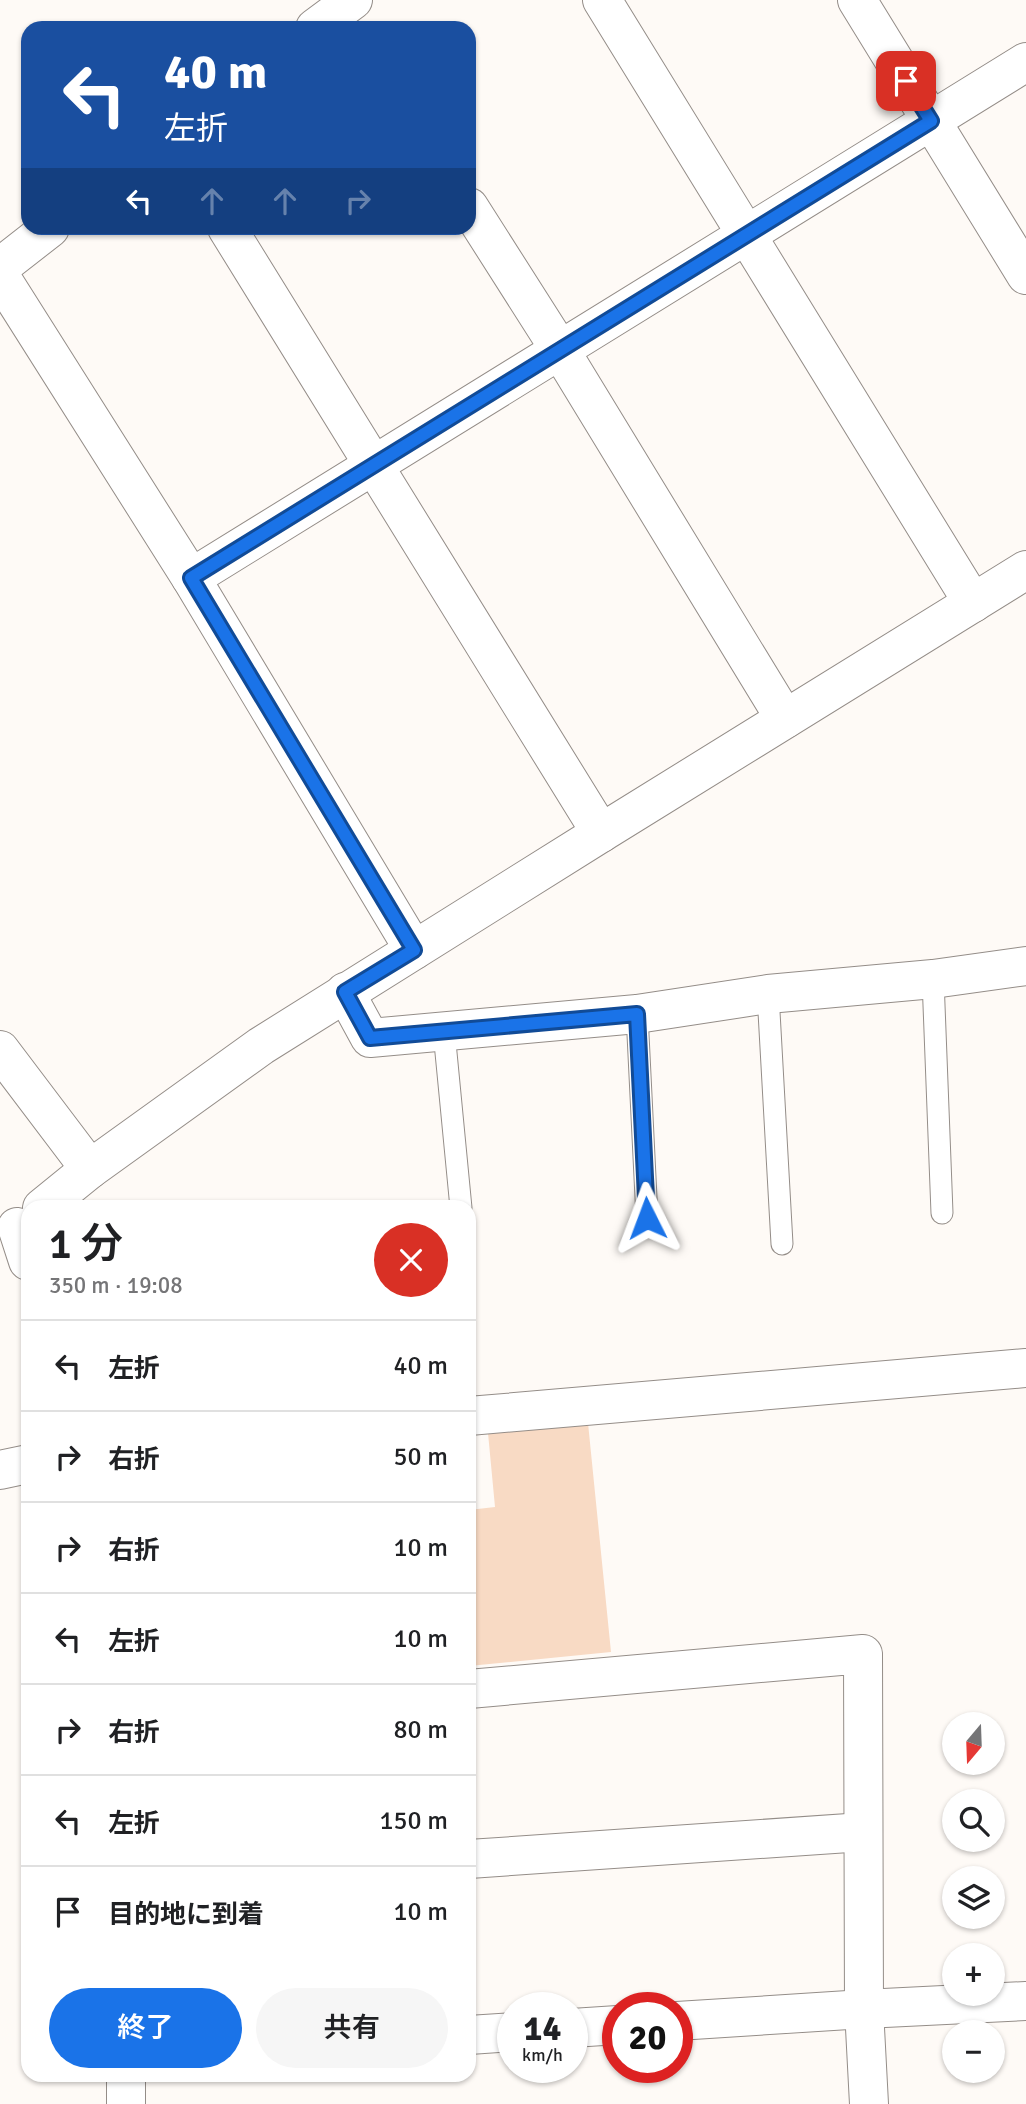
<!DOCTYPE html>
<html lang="ja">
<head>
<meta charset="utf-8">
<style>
  body { margin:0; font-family:Signika,"Noto Sans JP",sans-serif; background:#f6f6f6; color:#202124; height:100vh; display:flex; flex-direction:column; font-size:26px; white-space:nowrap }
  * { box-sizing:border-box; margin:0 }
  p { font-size:23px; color:#757577 }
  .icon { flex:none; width:38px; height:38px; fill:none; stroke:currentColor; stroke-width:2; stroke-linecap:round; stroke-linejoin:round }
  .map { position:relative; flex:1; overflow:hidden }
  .details { position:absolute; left:21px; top:1200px; width:455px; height:882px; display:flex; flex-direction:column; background:#fff; border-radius:21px; box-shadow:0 2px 5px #0004 }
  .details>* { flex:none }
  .guide { position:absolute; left:21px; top:21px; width:455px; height:214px; border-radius:21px; box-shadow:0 2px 5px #0004; background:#1a4fa0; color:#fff; overflow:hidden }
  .needle { width:46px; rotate:199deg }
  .buttons { position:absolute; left:942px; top:1712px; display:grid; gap:14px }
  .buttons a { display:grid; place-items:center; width:63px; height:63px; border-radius:50%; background:#fff; box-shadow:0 2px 5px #0004; font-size:35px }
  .speed { position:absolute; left:497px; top:1992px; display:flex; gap:14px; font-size:35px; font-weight:700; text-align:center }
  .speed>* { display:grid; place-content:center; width:91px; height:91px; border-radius:50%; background:#fff; box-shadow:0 2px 5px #0004; line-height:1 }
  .speed small { font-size:18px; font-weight:400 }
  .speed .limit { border:10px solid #d22; background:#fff; color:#111 }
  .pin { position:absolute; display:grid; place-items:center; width:60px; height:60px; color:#fff; margin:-30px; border-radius:14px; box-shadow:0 4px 10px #0006 }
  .me { position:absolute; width:77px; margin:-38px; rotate:357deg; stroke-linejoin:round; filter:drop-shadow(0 0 5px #0008) }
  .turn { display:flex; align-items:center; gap:24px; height:147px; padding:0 28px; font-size:32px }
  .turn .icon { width:91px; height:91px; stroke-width:2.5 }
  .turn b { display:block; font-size:49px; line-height:60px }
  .lanes { display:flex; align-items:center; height:66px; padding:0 28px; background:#0003; justify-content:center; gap:35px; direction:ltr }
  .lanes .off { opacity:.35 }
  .round { display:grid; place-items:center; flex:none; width:74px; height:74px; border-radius:37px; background:#f6f6f6 }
  .head { display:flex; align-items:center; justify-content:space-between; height:119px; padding:0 28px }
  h1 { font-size:42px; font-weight:600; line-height:52px }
  .primary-button { display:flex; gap:14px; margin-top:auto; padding:14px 28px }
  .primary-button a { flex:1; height:80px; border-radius:42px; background:#1a73e8; color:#fff; font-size:28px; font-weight:600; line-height:80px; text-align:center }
  .primary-button a+a { background:#f6f6f6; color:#202124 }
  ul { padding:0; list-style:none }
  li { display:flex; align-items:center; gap:21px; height:91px; padding:0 28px; border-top:2px solid #e0e0e0 }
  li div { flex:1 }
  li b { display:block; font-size:26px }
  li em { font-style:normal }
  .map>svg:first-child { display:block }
  .green { fill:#f8dac4 }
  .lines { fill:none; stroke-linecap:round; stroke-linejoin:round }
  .service-casing { stroke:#948d88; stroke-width:23 }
  .minor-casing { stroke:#948d88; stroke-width:40 }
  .service { stroke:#fff; stroke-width:21 }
  .minor { stroke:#fff; stroke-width:38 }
  .route-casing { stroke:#114b97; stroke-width:18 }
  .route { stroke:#1a73e8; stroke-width:12 }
</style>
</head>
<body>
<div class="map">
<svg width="1026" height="2104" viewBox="0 0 1026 2104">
  <rect width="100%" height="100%" fill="#fefaf6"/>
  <polygon class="green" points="588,1423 611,1652 469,1666 469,1510 495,1507 488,1433"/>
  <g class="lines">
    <defs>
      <g id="service">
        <polyline points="933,979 942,1213"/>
        <polyline points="768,994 782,1244"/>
        <polyline points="637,1014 647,1218"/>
        <polyline points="444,1032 461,1208"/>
      </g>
      <g id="minor">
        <polyline points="602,0 973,603"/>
        <polyline points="857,0 1026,275"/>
        <polyline points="315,28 353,0"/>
        <polyline points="469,207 560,350 785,719"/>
        <polyline points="227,228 601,833"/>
        <polyline points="0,267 50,228"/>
        <polyline points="0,276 191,578 414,950"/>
        <polyline points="191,578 1026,62"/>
        <polyline points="345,992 370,1038 637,1014 768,994 933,979 1026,966"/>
        <polyline points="0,1050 90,1169"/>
        <polyline points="42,1208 90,1169 261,1046 601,833 1026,570"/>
        <polyline points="17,1227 28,1261"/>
        <polyline points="469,1416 1026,1368"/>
        <polyline points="0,1470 28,1464"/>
        <polyline points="469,1689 863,1654 864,2009 869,2104"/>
        <polyline points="469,1859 863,1832"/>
        <polyline points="677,2021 864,2009 1026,2001"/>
        <polyline points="572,2028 618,2025"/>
        <polyline points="469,2035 513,2032"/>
        <polyline points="126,2076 126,2104"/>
      </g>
    </defs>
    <use href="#service" class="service-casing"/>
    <use href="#minor" class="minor-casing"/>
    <use href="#service" class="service"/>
    <use href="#minor" class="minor"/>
  </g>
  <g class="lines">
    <defs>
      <polyline id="route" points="647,1218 637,1014 370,1038 345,992 414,950 191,578 931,121 906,81"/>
    </defs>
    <use href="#route" class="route-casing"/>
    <use href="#route" class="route"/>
  </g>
</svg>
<div class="buttons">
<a><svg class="needle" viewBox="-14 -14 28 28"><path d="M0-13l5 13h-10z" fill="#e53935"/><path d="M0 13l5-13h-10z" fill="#757577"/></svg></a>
<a><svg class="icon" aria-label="search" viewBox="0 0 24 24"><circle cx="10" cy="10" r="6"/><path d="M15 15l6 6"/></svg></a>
<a><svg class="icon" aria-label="layers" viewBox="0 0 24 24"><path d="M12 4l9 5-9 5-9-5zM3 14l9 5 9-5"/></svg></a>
<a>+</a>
<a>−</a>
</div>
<div class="speed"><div>14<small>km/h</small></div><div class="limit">20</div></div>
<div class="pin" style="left:906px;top:81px;background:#d93025"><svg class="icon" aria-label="arrive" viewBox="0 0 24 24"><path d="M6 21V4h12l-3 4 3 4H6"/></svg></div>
<svg class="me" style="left:647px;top:1218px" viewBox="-20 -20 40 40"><path d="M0-17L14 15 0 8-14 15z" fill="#1a73e8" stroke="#fff" stroke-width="4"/></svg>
<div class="guide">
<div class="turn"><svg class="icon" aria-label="left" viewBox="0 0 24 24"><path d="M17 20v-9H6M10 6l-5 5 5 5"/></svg><div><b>40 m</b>左折</div></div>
<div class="lanes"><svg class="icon" aria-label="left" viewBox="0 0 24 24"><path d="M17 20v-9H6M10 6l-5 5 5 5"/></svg><svg class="icon off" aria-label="ahead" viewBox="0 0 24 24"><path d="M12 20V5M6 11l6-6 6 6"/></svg><svg class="icon off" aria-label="ahead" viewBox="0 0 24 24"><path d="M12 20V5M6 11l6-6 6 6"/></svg><svg class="icon off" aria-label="right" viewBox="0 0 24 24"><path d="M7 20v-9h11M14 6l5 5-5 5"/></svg></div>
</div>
<section class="details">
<div class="head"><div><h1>1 分</h1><p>350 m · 19:08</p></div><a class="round" style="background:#d93025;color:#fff"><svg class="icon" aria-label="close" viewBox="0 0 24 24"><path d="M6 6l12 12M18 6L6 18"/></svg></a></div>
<ul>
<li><svg class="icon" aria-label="left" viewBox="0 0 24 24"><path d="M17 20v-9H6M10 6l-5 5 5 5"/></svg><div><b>左折</b></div><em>40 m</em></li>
<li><svg class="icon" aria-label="right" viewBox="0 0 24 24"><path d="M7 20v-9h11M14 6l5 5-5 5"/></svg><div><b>右折</b></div><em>50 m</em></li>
<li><svg class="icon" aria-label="right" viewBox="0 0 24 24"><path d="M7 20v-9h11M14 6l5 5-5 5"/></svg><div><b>右折</b></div><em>10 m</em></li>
<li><svg class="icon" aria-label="left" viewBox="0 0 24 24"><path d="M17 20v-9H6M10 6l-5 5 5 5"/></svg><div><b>左折</b></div><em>10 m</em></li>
<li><svg class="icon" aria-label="right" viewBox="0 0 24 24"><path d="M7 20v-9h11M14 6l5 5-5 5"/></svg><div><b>右折</b></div><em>80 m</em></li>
<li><svg class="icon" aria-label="left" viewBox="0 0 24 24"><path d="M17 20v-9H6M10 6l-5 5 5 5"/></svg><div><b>左折</b></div><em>150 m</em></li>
<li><svg class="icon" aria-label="arrive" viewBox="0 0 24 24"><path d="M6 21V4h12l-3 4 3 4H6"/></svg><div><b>目的地に到着</b></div><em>10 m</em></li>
</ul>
<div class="primary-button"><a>終了</a><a>共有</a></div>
</section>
</div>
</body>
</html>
